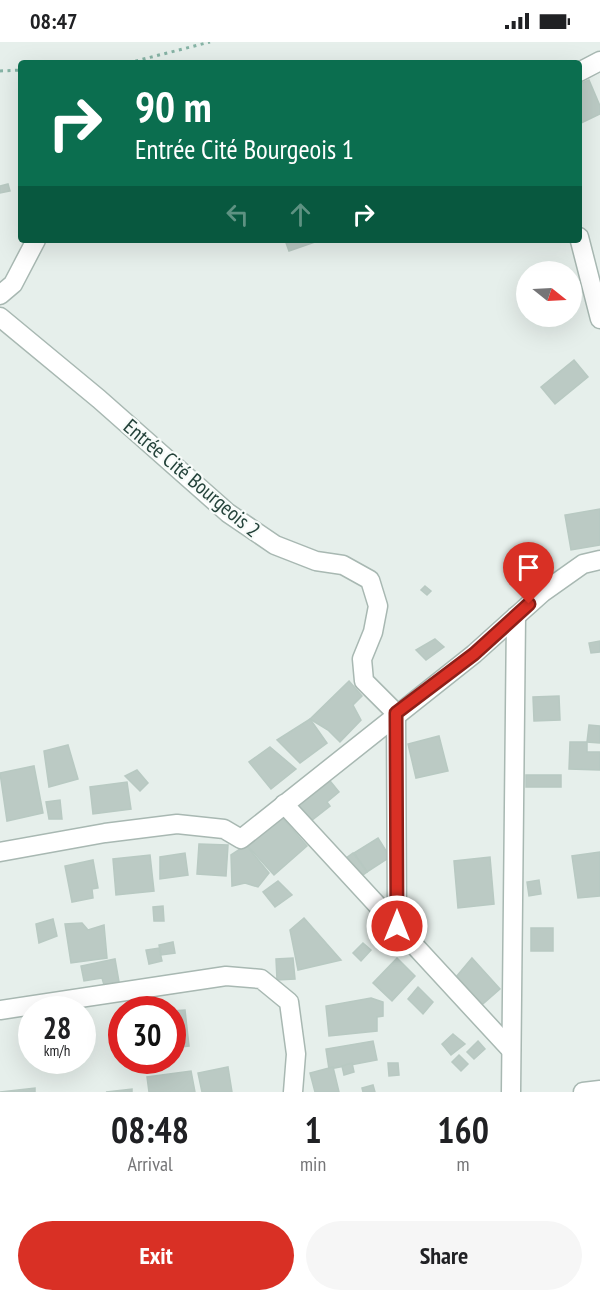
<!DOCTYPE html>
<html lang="en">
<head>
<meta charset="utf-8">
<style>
  body { margin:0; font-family:"PT Sans Narrow",sans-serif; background:#f6f6f6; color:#202124; height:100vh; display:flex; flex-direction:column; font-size:22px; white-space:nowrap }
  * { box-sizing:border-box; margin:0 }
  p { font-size:20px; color:#757577 }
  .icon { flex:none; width:33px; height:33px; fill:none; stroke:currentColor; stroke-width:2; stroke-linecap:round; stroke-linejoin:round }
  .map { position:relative; height:1050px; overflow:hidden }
  .side { display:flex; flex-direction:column; background:#fff; flex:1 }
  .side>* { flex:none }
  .banner { position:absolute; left:18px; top:18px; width:564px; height:183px; border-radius:6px; box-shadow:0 6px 24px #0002; background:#0b6e4f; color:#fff; overflow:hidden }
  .needle { width:39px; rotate:108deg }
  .fabs { position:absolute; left:516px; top:219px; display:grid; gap:12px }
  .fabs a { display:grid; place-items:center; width:66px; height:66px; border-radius:50%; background:#fff; box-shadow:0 6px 24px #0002; font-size:30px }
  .speed { position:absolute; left:18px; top:954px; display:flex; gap:12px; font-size:30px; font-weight:700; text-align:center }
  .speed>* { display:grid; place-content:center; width:78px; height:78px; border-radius:50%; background:#fff; box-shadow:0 6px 24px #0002; line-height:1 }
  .speed small { font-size:15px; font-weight:400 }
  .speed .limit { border:9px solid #d22; background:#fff; color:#111 }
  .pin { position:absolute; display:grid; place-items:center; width:51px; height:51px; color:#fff; margin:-62px -26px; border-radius:50% 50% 50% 0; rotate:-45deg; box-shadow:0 0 6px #0007 }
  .pin .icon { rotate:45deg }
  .me { position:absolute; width:66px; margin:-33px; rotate:0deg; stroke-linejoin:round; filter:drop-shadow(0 0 4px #0008) }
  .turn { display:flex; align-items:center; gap:21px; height:126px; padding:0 18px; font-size:27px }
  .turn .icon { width:78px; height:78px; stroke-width:2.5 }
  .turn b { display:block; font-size:42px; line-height:51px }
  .lanes { display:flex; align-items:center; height:57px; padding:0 18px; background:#0003; justify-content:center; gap:30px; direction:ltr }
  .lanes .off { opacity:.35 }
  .eta { display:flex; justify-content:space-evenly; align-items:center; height:102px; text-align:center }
  .eta b { font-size:36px; font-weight:700; line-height:42px }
  .button { display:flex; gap:12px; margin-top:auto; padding:12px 18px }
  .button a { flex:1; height:69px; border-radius:36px; background:#d93025; color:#fff; font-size:24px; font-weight:700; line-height:69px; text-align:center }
  .button a+a { background:#f6f6f6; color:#202124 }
  .status { display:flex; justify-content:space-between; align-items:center; height:42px; padding:0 30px; background:#fff; direction:ltr }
  .status svg { height:16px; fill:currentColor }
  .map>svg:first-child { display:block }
  .building { fill:#bbcac4; stroke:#b8c9c2; stroke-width:1.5 }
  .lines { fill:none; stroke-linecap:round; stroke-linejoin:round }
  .street-casing { stroke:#a8b8b2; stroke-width:21 }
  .path { stroke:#86b3a5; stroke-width:3; stroke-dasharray:3 4.5; stroke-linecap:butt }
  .street { stroke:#fff; stroke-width:18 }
  .route-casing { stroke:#8d1f18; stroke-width:15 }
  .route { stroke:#d93025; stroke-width:10 }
  .labels { text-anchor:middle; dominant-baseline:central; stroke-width:4.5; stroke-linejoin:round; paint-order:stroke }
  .street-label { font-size:21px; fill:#24423a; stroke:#f7fbf9 }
</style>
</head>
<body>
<div class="status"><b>08:47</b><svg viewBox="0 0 49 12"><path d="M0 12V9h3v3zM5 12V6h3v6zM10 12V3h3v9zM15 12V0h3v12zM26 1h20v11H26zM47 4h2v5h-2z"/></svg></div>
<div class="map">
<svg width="600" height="1050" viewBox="0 0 600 1050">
  <rect width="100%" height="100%" fill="#e6efeb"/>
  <g class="building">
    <polygon points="589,38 600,64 600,72 579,82 579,42"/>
    <polygon points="8,142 10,149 0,151 0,144"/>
    <polygon points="285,198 317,198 318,199 289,209"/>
    <polygon points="574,318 588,335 555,362 541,345"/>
    <polygon points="600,467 600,503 571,508 565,473"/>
    <polygon points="425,544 431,549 427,553 421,548"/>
    <polygon points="435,597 444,605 426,618 416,608"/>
    <polygon points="600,599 600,610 591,611 589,601"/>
    <polygon points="349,639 362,654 353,663 361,678 340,700 328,688 310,677"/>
    <polygon points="559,654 560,678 534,679 533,655"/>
    <polygon points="310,677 327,701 300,721 277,698"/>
    <polygon points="589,683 600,684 600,701 587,700"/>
    <polygon points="439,694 448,729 416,736 408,702"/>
    <polygon points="570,700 587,700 587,710 600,710 600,728 569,727"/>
    <polygon points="68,703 78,737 49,745 44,709"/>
    <polygon points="270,705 296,727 271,747 249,720"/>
    <polygon points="34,724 43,771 7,779 0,731"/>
    <polygon points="137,728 148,741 140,749 125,734"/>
    <rect x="526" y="733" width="35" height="12"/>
    <polygon points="326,734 339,750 327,760 330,764 311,779 295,760"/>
    <polygon points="127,740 131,767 93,772 90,745"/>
    <polygon points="60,758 62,777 49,777 46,760"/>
    <polygon points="278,771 307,804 274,833 244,800"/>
    <polygon points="378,796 390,815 367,830 354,811"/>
    <polygon points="199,802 228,803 226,834 197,832"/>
    <polygon points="246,803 269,831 258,845 245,841 232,844 231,813"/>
    <polygon points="600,810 600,854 578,856 572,814"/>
    <polygon points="185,811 188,833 160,837 160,815"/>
    <polygon points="353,811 367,830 356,838 342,819"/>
    <polygon points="150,813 154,849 116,853 113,817"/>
    <polygon points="490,815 494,862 458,866 454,819"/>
    <polygon points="93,818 98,846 92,847 93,856 72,860 65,824"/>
    <polygon points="539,838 541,852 529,854 527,840"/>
    <polygon points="278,839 292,853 275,865 263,850"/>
    <polygon points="163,864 164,879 154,879 153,865"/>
    <polygon points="304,876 341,918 298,928 290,888"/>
    <polygon points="53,877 57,894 39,901 36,882"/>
    <polygon points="82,881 88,888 104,883 107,916 71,921 65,882"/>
    <rect x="531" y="886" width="22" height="23"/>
    <polygon points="173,900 175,911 161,913 159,903"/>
    <polygon points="363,901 371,908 361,919 353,911"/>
    <polygon points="159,906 162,919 149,922 146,908"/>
    <polygon points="293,916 295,937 277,938 276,917"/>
    <polygon points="397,916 415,934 392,959 373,941"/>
    <polygon points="472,916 500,947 476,968 451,941"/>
    <polygon points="115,917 119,940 104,943 102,936 84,939 81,924"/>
    <polygon points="418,945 433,960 423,972 408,957"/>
    <polygon points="371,956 383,960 383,974 377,975 377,989 329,994 326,964"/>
    <polygon points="185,968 189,1004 172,1006 172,969"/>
    <polygon points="453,992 465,1002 451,1013 442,1002"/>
    <polygon points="373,999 377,1018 329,1027 326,1007"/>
    <polygon points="478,999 485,1007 474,1017 467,1010"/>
    <polygon points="459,1013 468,1022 461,1029 452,1020"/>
    <polygon points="352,1021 354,1030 344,1033 342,1024"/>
    <polygon points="388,1021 398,1021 399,1033 389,1034"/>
    <polygon points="228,1025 232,1050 202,1050 198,1031"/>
    <polygon points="333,1025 339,1050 315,1050 310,1031"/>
    <polygon points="191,1029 195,1050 149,1050 147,1035"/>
    <polygon points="373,1043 375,1050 363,1050 362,1046"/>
    <polygon points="35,1046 35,1050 0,1050"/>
    <polygon points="132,1047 132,1050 106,1050"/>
  </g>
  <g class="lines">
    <defs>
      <g id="street">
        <polyline points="579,30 600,19"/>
        <polyline points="579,195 600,277"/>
        <polyline points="0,253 13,242 36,198"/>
        <polyline points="0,275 99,357 228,471 275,503 316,519 343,523 370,538 378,564 373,590 362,617 364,639 396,671 397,884"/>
        <polyline points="284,762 511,1008"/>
        <polyline points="0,810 105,791 177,782 224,787 241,797 474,612 542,551 583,522 600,518"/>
        <polyline points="0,968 226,934 261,937 289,960 296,1012 293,1050"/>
        <polyline points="511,1050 516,574"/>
        <polyline points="583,1050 600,1048"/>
      </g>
    </defs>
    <use href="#street" class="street-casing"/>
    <g class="path">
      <polyline points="128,21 210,0"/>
      <polyline points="0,29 21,28"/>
    </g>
    <use href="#street" class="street"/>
  </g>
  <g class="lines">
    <defs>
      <polyline id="route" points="397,884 396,671 474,612 529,562"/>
    </defs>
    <use href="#route" class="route-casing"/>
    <use href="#route" class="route"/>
  </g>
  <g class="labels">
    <g class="street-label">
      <text transform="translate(192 436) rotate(40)">Entrée Cité Bourgeois 2</text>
    </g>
  </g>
</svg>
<div class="fabs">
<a><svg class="needle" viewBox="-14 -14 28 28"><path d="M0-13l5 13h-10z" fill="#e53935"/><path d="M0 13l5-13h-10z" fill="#757577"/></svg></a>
</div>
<div class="speed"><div>28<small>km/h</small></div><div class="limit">30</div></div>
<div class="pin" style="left:529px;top:562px;background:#d93025"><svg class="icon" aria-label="arrive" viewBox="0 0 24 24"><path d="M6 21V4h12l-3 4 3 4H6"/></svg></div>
<svg class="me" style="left:397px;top:884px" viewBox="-20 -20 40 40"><circle r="17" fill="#d93025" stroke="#fff" stroke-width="3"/><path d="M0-11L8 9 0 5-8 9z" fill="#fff"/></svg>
<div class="banner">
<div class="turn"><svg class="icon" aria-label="right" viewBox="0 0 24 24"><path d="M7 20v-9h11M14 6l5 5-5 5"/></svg><div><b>90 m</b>Entrée Cité Bourgeois 1</div></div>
<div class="lanes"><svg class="icon off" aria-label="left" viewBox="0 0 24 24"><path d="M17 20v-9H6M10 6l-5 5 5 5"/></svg><svg class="icon off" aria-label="ahead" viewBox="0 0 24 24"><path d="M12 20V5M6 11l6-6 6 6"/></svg><svg class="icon" aria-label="right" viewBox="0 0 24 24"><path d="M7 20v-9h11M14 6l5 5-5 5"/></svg></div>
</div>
</div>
<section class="side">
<div class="eta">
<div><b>08:48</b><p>Arrival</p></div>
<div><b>1</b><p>min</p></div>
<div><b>160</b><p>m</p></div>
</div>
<div class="button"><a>Exit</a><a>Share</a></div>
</section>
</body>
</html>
